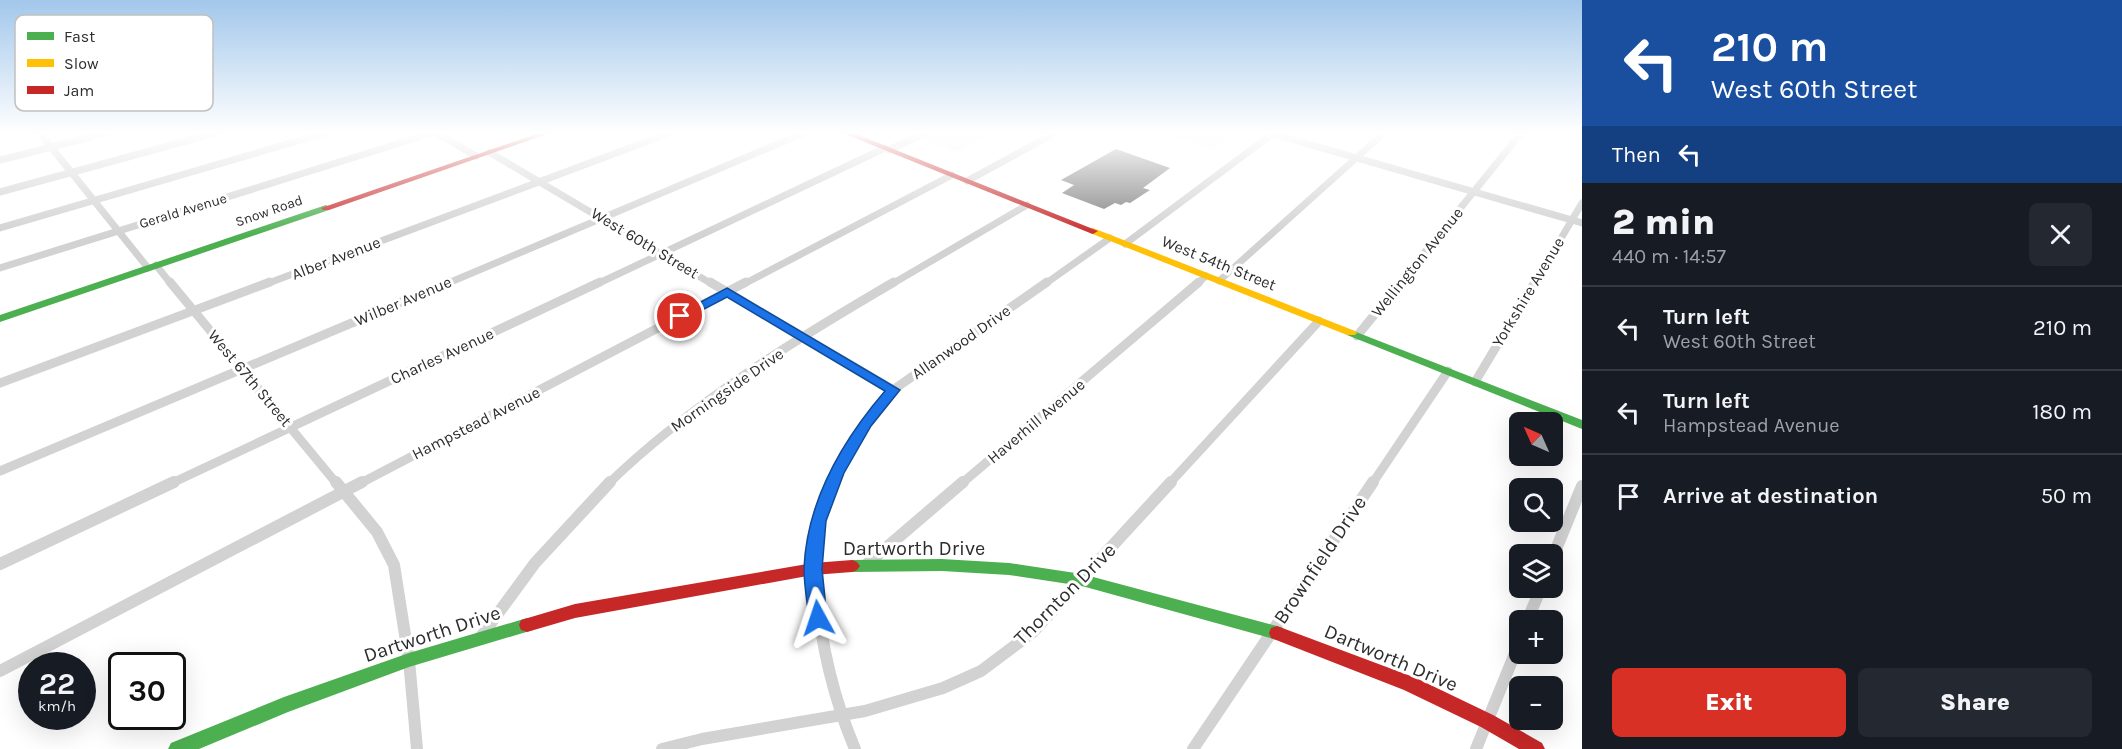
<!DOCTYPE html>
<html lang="en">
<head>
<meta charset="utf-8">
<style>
  body { margin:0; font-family:Karla,sans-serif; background:#242831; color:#f1f3f6; height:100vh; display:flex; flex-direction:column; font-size:22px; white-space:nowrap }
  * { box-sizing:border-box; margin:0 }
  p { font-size:20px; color:#9ea1a6 }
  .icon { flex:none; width:33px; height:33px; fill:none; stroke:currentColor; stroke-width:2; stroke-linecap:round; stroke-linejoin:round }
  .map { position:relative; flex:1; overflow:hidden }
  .sheet { display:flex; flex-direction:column; background:#171b24; width:540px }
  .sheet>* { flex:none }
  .hud { background:#1a4fa0; color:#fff; overflow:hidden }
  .needle { width:39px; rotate:315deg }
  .tools { position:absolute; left:1509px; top:412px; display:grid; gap:12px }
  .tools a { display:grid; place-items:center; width:54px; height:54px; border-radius:9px; background:#171b24; box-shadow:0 6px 24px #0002; font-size:30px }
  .speed { position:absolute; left:18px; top:652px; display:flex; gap:12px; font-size:30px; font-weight:700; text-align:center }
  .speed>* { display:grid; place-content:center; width:78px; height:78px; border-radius:50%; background:#171b24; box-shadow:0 6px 24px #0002; line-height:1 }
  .speed small { font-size:15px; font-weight:400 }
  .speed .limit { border:3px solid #111; border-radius:9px; background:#fff; color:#111 }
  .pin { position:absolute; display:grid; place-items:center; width:51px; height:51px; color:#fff; margin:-26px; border:3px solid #fff; border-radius:50%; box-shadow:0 2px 6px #0007 }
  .me { position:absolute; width:66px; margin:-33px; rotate:355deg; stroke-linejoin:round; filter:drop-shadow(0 0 4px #0008) }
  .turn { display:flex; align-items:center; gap:21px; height:126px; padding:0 30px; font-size:27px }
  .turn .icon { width:78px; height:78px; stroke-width:2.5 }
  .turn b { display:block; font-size:42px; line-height:51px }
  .then { display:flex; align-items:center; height:57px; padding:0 30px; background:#0003; gap:12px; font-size:22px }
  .round { display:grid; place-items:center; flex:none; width:63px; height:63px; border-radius:9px; background:#242831 }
  .head { display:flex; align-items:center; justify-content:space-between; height:102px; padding:0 30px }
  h1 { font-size:36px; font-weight:800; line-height:45px }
  .cta { display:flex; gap:12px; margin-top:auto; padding:12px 30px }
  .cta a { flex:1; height:69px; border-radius:9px; background:#d93025; color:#fff; font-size:24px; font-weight:800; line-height:69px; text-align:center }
  .cta a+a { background:#242831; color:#f1f3f6 }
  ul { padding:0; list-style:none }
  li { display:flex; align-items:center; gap:18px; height:84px; padding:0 30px; border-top:2px solid #363941 }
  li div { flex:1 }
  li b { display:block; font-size:22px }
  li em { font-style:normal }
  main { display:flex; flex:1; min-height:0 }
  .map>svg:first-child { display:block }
  .green { fill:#eff3eb }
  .building { fill:#7e7e7e }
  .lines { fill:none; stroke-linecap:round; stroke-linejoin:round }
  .street-far2 { stroke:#d2d2d2; stroke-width:7 }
  .street-far1 { stroke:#d2d2d2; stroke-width:9 }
  .street { stroke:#d2d2d2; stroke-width:12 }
  .fast { fill:#4caf50; fill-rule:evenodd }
  .slow { fill:#ffc107; fill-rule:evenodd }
  .jam { fill:#c62828; fill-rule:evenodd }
  .route { fill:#1a73e8; stroke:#114b97; stroke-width:1.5 }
  .labels { text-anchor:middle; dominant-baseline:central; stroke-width:6; stroke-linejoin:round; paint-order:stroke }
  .far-street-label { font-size:14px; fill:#2d2d2d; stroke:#fff }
  .street-label { font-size:16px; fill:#2d2d2d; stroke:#fff }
  .near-street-label { font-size:20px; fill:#2d2d2d; stroke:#fff }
  .key { fill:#fff; stroke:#c0c0c0; stroke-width:1.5 }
  .key-label { font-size:16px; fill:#2d2d2d }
</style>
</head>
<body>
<main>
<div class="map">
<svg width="1582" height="749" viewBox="0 0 1582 749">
  <rect width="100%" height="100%" fill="#fff"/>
  <g class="green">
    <polygon points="933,132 997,132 958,152 921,138"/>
    <polygon points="1158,132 1209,132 1228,138 1212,149"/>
  </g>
  <polygon class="building" points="1116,149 1170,168 1143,188 1150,190 1130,203 1126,202 1121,205 1115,203 1104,209 1062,193 1074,185 1061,180"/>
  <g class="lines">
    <g class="street-far2">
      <polyline points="39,132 148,268"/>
      <polyline points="435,132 476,156"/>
      <polyline points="1267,132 1582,223"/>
      <polyline points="889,150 927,132"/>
      <polyline points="489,152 712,284"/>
      <polyline points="0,160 110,132"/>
      <polyline points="967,181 1057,132"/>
      <polyline points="0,192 219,132"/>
      <polyline points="0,228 328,132"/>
      <polyline points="1125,244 1275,132"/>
      <polyline points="156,265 171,284"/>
      <polyline points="0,268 435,132"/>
      <polyline points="1219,281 1385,132"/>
      <polyline points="266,284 672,132"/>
      <polyline points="446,284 806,132"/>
      <polyline points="597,284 885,148"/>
      <polyline points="744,284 952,175"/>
      <polyline points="892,284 1027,205"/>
      <polyline points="1045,284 1110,238"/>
      <polyline points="1197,284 1206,276"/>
      <polyline points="1399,284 1522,132"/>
      <polyline points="1534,284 1582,203"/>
    </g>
    <g class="street-far1">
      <polyline points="170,282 337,484"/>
      <polyline points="710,282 893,390"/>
      <polyline points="1357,336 1401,282"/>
      <polyline points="1475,382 1535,282"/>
      <polyline points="0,383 270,282"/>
      <polyline points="0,471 449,282"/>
      <polyline points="170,484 600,282"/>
      <polyline points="359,484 746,282"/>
      <path d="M608,484c85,-82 185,-143 286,-202"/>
      <polyline points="832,484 859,435 893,390 1047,282"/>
      <polyline points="961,484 1199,282"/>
      <polyline points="1169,484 1319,321"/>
      <polyline points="1372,484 1448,371"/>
    </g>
    <g class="street">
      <polyline points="336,482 377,532 394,565 409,660 417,749"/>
      <path d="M833,482c-7,17 -15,34 -18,52 -2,19 0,37 1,55 5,56 17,108 39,160"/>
      <polyline points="1552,559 1582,486"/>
      <polyline points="0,564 174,482"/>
      <polyline points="866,565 963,482"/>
      <polyline points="1527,621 1541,588"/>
      <polyline points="480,638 535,563 610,482"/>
      <polyline points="0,671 362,482"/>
      <polyline points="662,749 702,739 865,711 943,688 981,671 1033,632 1171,482"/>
      <polyline points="1193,749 1373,482"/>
      <polyline points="1476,749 1520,641"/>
    </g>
    <g class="fast">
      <polygon points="326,205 331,208 329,210 0,322 0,315"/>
      <polygon points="1351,330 1582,420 1582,429 1347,335 1345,333 1347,331"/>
      <polygon points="942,559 1009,563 1082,574 1277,626 1283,628 1285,633 1283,638 1277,640 1082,586 1009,575 942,571 852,572 847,570 844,566 847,562 852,560"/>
      <polygon points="527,618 533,620 535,625 533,630 409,667 288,712 199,749 168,749 171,743 284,697 409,653"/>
    </g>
    <polygon class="slow" points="1093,228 1355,331 1357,333 1355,335 1347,335 1090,233 1090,229"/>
    <g class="jam">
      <polygon points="542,132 553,132 329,210 323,210 321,208"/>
      <polygon points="840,132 851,132 1098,231 1093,234 1090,233"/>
      <polygon points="852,560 857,562 860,566 857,570 852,572 813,575 575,618 527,632 521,630 519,625 521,620 575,604 813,563"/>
      <polygon points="1277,626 1416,678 1493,715 1542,743 1545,749 1519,749 1481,727 1404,690 1271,638 1269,633 1271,628"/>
    </g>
  </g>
  <linearGradient id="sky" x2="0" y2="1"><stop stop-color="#a2c7eb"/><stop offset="0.56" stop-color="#fff"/><stop offset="1" stop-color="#fff" stop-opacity="0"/></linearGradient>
  <rect width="1582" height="237" fill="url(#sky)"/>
  <path class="route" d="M727,288l173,102 -29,36 -27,47 -18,48 -4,48 5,49 -2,5 -7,3 -6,-3 -3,-5c-2,-16 -5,-34 -5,-50 3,-68 38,-127 81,-177l-158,-94 -42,22 -5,1 -6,-4z"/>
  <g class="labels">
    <g class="far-street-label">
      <text transform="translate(183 211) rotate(-17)">Gerald Avenue</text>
      <text transform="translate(269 211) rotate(-19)">Snow Road</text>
    </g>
    <g class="street-label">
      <text transform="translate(645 243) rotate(31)">West 60th Street</text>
      <text transform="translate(336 258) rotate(-21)">Alber Avenue</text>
      <text transform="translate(1417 262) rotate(-51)">Wellington Avenue</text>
      <text transform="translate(1219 263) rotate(22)">West 54th Street</text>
      <text transform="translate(1528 292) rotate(-59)">Yorkshire Avenue</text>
      <text transform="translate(403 301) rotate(-23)">Wilber Avenue</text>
      <text transform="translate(961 342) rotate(-35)">Allanwood Drive</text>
      <text transform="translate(442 356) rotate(-25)">Charles Avenue</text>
      <text transform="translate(250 378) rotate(50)">West 67th Street</text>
      <text transform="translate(727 390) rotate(-35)">Morningside Drive</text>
      <text transform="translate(1036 421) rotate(-40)">Haverhill Avenue</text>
      <text transform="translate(476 423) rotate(-27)">Hampstead Avenue</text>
    </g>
    <g class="near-street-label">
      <text x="914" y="548">Dartworth Drive</text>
      <text transform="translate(1320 560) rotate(-56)">Brownfield Drive</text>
      <text transform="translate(1065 594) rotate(-45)">Thornton Drive</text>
      <text transform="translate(432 634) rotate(-18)">Dartworth Drive</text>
      <text transform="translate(1391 658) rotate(23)">Dartworth Drive</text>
    </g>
  </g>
  <rect x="15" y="15" width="198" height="96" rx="9" class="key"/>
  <rect x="27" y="32" width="27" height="8" fill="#4caf50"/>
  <rect x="27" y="59" width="27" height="8" fill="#ffc107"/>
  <rect x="27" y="86" width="27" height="8" fill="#c62828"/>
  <g class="key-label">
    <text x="64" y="42">Fast</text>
    <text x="64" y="69">Slow</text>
    <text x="64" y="96">Jam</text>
  </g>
</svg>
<div class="tools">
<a><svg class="needle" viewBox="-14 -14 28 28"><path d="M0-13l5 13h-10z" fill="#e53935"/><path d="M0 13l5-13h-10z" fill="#9ea1a6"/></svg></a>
<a><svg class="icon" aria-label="search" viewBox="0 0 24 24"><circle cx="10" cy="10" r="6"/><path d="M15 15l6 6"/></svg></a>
<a><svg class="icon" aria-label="layers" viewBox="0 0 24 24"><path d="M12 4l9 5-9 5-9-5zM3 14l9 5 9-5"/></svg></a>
<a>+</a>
<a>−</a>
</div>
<div class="speed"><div>22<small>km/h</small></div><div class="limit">30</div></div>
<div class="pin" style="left:680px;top:316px;background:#d93025"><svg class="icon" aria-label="arrive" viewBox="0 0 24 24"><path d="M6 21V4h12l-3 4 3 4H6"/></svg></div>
<svg class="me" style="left:818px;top:618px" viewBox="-20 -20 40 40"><path d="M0-17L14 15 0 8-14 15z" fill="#1a73e8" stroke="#fff" stroke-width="4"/></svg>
</div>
<section class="sheet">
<div class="hud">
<div class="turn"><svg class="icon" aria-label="left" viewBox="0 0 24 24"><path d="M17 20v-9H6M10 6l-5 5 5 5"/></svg><div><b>210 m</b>West 60th Street</div></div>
<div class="then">Then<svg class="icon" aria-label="left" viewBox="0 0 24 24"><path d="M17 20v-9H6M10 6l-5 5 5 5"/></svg></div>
</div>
<div class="head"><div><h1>2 min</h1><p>440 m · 14:57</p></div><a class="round"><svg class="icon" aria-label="close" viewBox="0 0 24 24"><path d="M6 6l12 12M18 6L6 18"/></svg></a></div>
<ul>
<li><svg class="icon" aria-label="left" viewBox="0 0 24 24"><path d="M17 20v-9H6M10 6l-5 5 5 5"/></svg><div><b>Turn left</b><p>West 60th Street</p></div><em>210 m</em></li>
<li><svg class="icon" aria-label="left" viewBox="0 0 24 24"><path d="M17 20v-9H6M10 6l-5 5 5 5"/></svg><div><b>Turn left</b><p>Hampstead Avenue</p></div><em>180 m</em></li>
<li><svg class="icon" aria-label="arrive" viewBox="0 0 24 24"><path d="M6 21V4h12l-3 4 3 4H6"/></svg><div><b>Arrive at destination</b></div><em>50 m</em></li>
</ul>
<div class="cta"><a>Exit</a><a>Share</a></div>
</section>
</main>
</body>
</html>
